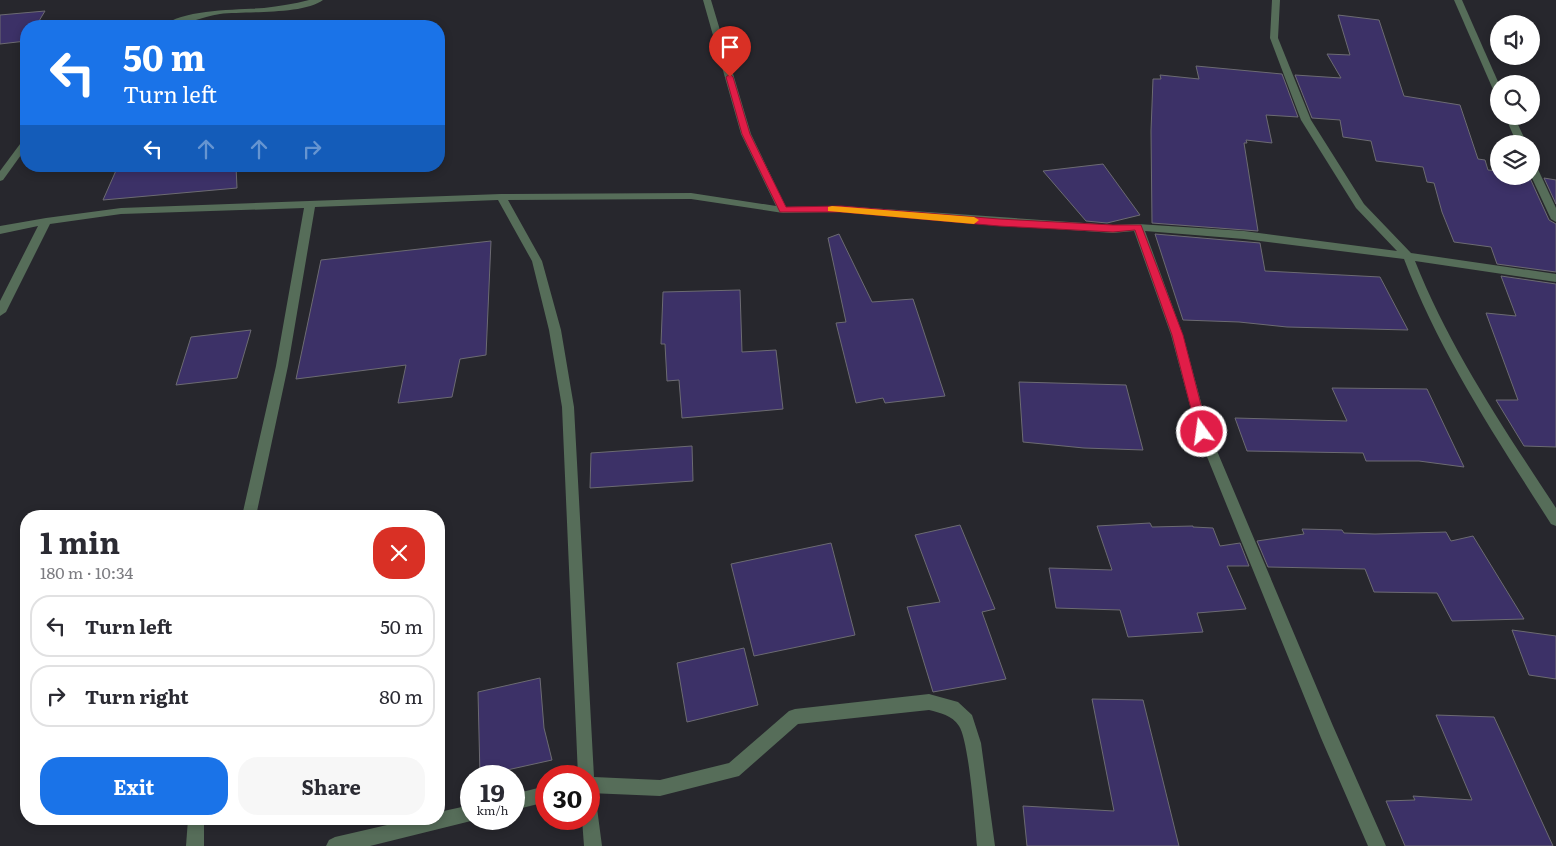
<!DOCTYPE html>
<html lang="en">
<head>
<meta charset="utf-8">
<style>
  body { margin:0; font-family:Literata,serif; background:#f7f7f7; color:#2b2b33; height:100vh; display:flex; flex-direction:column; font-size:19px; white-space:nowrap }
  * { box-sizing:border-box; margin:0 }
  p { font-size:16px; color:#7c7c81 }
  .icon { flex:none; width:28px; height:28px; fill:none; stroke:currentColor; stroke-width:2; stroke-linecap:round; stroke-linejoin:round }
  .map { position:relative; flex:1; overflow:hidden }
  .panel { position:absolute; left:20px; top:510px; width:425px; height:315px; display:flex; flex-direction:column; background:#fff; border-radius:20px; box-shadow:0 2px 8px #0003 }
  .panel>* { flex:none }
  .top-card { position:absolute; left:20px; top:20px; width:425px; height:152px; border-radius:20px; box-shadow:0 2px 8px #0003; background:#1a73e8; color:#fff; overflow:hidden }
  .fabs { position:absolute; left:1490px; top:15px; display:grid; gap:10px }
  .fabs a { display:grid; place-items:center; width:50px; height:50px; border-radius:50%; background:#fff; box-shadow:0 2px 8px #0003; font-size:25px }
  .speed { position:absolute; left:460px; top:765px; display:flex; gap:10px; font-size:25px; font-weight:700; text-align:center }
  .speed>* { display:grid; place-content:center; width:65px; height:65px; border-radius:50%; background:#fff; box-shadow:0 2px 8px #0003; line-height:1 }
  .speed small { font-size:12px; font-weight:400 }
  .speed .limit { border:8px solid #d22; background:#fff; color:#111 }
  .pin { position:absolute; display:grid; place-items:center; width:42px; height:42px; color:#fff; margin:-51px -21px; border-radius:50% 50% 50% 0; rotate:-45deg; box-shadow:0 0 5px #0007 }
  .pin .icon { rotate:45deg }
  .me { position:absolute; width:55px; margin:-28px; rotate:346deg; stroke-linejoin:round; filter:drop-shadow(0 0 4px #0008) }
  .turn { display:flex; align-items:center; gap:18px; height:105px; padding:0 20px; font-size:22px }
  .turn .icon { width:65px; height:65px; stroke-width:2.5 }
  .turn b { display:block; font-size:35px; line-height:42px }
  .lanes { display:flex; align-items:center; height:48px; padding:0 20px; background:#0003; justify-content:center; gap:25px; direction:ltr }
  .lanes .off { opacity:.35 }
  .round { display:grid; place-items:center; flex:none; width:52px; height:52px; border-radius:20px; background:#f7f7f7 }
  .headline { display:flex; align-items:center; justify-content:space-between; height:85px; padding:0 20px }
  h1 { font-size:30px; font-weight:700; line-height:38px }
  .cta { display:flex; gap:10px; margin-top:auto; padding:10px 20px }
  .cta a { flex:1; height:58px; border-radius:20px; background:#1a73e8; color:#fff; font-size:20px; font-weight:700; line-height:58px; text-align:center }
  .cta a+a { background:#f7f7f7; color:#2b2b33 }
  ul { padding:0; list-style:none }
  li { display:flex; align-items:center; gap:15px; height:62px; margin:0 10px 8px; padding:0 10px; border:2px solid #e1e1e2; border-radius:20px }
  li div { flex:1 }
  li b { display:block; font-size:19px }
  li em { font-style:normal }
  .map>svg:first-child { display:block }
  .building { fill:#3c3167; stroke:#6c6b72 }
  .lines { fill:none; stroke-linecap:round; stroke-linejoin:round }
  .minor { fill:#566d59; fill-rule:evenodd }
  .route { fill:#e11d48; stroke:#92132f }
  .slow { fill:#f59e0b }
</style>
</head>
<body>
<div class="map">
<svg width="1556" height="846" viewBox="0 0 1556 846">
  <rect width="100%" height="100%" fill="#27272d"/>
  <g class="building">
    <polygon points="45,11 36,26 26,26 26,41 0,44 0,15"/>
    <polygon points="1338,15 1379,20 1404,96 1460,105 1478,159 1485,160 1488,170 1499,171 1499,176 1529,176 1549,220 1556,224 1556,272 1497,264 1491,247 1454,242 1442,212 1434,183 1427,182 1423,167 1376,161 1371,141 1343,137 1340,120 1312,118 1295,75 1341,78 1327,54 1350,55"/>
    <polygon points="1196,66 1282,74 1298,117 1266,115 1272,143 1246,140 1247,143 1244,143 1258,231 1152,223 1151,131 1153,79 1161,79 1160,75 1199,79"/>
    <polygon points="1103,164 1140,215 1107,223 1086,221 1043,171"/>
    <polygon points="118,166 236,166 237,188 103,200"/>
    <polygon points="1544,178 1556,180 1556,204"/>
    <polygon points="839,234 872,302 913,299 945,396 885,403 883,398 856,403 836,323 846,322 828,238"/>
    <polygon points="1155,234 1260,243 1265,271 1380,277 1408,330 1287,327 1239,322 1183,320"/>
    <polygon points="491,241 486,355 460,359 452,397 398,403 406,365 296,379 321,260"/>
    <polygon points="1501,276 1556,284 1556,447 1524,446 1496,400 1518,400 1486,313 1516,316"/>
    <polygon points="740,290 742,352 776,350 783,409 682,418 679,380 667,381 665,344 661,344 663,292"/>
    <polygon points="251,330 237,378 176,385 191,337"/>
    <polygon points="1019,382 1126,385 1143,450 1084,448 1023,442"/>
    <polygon points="1332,388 1427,389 1464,467 1419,461 1366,461 1363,453 1247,451 1235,418 1347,421"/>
    <polygon points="692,446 693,481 590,488 591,453"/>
    <polygon points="1150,523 1152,527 1193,526 1193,527 1213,528 1220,546 1240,543 1249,566 1227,566 1246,609 1197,613 1203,632 1128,637 1120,610 1056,608 1049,568 1112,570 1097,526"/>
    <polygon points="960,525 995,609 982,612 1006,679 933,692 907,607 940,602 915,535"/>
    <polygon points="1302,529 1342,530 1344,533 1375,534 1446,532 1451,541 1473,536 1524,619 1452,621 1437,593 1374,592 1365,569 1268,567 1257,541 1304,534"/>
    <polygon points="831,543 855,635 754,656 731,564"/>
    <polygon points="1512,630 1556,636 1556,679 1529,675"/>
    <polygon points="744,648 758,705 687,722 677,663"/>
    <polygon points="540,678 544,728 552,760 480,776 478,692"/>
    <polygon points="1092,699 1143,700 1179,846 1027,846 1023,806 1114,811"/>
    <polygon points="1436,715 1494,717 1553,846 1405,846 1386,801 1415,800 1413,796 1472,800"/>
  </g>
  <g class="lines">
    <g class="minor">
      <path d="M309,0h14c-20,15 -78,11 -103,14 -19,3 -39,13 -57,12 20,-17 75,-16 101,-18 15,-2 30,-4 45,-8z"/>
      <path d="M703,0h8l40,134 35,73 55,-1 272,19 25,-1 106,7 153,20 -41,-43 -55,-88 -31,-82 2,-38h8l-2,38 33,82 53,84 47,49 145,21v8l-141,-21c35,88 89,168 141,247v18l-5,-2c-54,-85 -111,-170 -147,-265l-160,-20 -99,-8 38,104 26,97 124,294 53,120h-18l-47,-108 -124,-306 -26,-97 -37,-104 -21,2 -114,-8 -158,-13 -58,1 -92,-14 -183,1 34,61 19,69 13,77 20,370 66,3 69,-17 60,-52 6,-2 134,-15 29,8 14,13 9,28 14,103h-18c-2,-23 -8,-105 -18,-120 -7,-11 -19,-13 -30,-16l-131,14 -59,52 -79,20 -71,-3v-17h-11l-16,-369 -13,-77 -17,-69 -34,-61 -183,7 -27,159 -32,150h-14l34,-150 28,-158 -183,6 -71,10 -44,88 -6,4v-15l38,-75 -38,8v-8l46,-8 75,-10 380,-14 190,-1 85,13 -35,-72z"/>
      <polygon points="1454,0 1462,0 1499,84 1499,97 1495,94"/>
      <polygon points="1505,116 1514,116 1527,144 1517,144"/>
      <polygon points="26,139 26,148 3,180 0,181 0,171 23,140"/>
      <polygon points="1531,162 1536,165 1556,208 1556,222 1551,219 1531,176"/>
      <polygon points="546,786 546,802 514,810 514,794"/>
      <polygon points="589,800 595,802 597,808 602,846 584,846 582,819 589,819"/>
      <polygon points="471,805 471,819 477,819 471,821 370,846 326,846 329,840 335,837 413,819 439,819 439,812"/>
      <polygon points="188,819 204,819 204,846 186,846"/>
    </g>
  </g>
  <polygon class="route" points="730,74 733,77 750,134 786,207 841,206 999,219 1113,225 1141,225 1183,335 1208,432 1207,436 1198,436 1197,432 1172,335 1135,230 1113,232 999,226 841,212 780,212 742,134 726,77"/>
  <polygon class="slow" points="832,206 974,217 979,220 974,224 828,211 828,207"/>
</svg>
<div class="fabs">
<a><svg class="icon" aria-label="sound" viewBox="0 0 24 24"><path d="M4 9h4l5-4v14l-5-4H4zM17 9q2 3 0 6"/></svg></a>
<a><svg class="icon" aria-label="search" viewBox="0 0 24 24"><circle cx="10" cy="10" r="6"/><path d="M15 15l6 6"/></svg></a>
<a><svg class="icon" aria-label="layers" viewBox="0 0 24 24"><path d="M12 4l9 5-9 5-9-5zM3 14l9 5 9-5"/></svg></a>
</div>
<div class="speed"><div>19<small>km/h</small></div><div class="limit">30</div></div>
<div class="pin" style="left:730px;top:77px;background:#d93025"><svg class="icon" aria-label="arrive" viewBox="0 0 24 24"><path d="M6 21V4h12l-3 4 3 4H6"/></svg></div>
<svg class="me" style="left:1202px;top:432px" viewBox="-20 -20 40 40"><circle r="17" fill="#e11d48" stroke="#fff" stroke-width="3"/><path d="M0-11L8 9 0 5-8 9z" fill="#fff"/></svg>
<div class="top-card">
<div class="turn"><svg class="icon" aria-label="left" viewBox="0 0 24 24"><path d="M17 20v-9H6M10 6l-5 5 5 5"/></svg><div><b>50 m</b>Turn left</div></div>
<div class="lanes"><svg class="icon" aria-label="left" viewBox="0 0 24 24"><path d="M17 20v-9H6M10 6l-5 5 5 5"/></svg><svg class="icon off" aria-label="ahead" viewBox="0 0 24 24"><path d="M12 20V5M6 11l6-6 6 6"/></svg><svg class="icon off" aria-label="ahead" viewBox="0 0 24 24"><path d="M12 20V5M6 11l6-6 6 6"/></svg><svg class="icon off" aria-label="right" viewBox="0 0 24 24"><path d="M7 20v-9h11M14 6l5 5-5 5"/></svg></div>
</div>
<section class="panel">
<div class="headline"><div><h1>1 min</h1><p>180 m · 10:34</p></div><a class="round" style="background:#d93025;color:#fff"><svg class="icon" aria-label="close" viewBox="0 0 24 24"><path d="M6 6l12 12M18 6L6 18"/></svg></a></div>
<ul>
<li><svg class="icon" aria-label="left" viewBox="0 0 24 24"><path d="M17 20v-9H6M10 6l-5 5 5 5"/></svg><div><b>Turn left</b></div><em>50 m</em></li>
<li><svg class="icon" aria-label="right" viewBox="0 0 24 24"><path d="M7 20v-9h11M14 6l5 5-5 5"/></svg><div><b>Turn right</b></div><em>80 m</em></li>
</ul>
<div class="cta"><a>Exit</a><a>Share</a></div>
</section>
</div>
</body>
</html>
